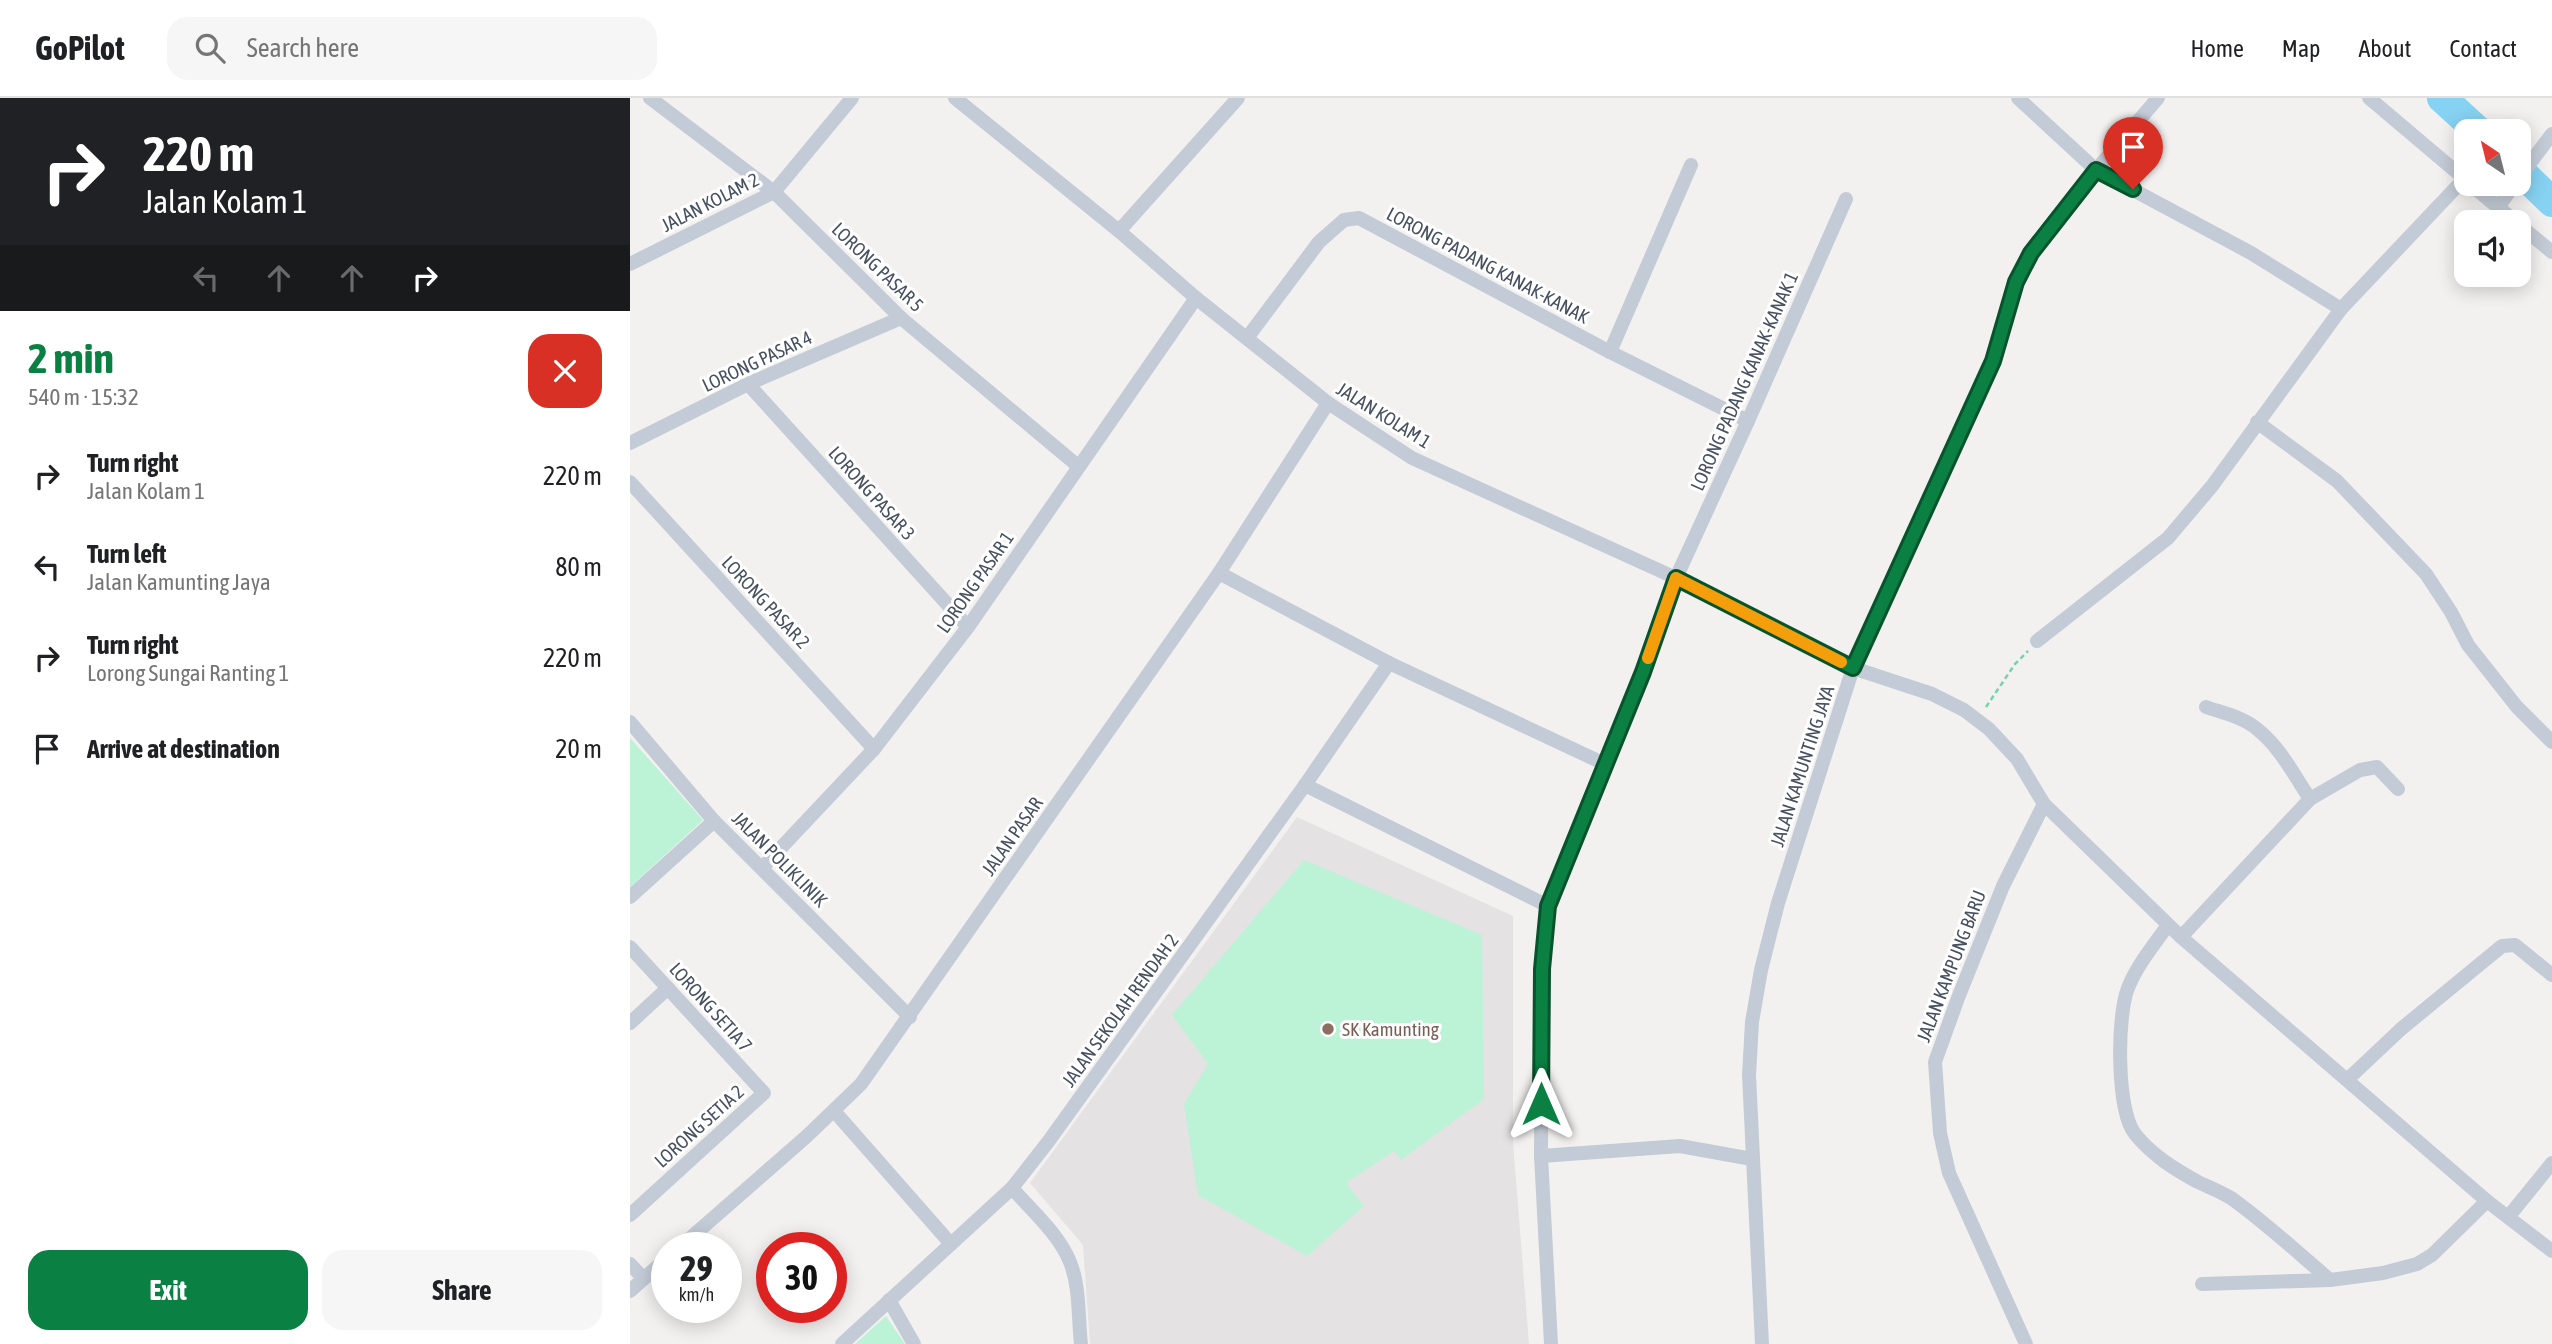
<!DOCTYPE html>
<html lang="en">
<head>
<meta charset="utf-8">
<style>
  body { margin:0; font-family:"Asap Condensed",sans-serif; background:#f6f6f6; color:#202124; height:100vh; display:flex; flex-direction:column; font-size:26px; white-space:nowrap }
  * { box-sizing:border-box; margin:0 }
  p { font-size:23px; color:#757577 }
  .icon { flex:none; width:38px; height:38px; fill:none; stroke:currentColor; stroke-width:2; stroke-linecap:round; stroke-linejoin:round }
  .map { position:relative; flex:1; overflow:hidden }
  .details { display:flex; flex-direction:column; background:#fff; width:630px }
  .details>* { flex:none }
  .hud { background:#202124; color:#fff; overflow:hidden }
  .needle { width:46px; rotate:325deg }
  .controls { position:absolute; left:1824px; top:21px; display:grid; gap:14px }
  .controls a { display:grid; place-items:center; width:77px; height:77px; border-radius:14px; background:#fff; box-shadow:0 4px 18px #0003; font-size:35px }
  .speed { position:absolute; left:21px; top:1134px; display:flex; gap:14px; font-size:35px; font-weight:700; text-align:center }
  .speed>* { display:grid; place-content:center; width:91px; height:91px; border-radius:50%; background:#fff; box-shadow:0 4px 18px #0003; line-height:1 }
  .speed small { font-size:18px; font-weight:400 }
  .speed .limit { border:10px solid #d22; background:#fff; color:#111 }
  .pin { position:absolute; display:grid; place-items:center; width:60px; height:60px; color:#fff; margin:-72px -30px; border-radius:50% 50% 50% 0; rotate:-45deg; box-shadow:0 0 7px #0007 }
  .pin .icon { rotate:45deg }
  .me { position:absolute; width:77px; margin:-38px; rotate:0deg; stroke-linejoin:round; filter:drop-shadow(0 0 5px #0008) }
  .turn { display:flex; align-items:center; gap:24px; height:147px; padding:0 28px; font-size:32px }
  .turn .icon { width:91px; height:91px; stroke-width:2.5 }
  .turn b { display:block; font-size:49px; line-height:60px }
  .lanes { display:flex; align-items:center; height:66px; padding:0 28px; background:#0003; justify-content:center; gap:35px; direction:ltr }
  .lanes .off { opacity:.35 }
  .round { display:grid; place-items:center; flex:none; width:74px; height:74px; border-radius:21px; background:#f6f6f6 }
  .headline { display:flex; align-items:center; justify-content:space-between; height:119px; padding:0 28px }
  h1 { font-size:42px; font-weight:700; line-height:52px; color:#0b8043 }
  .cta { display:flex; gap:14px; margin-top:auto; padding:14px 28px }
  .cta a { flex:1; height:80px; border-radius:21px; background:#0b8043; color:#fff; font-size:28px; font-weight:700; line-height:80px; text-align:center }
  .cta a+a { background:#f6f6f6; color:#202124 }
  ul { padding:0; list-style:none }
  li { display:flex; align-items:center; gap:21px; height:91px; padding:0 28px }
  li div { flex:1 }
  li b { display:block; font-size:26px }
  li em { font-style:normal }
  header { display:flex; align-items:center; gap:42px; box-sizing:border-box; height:98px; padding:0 35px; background:#fff; border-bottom:2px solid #e0e0e0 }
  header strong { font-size:33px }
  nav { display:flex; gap:38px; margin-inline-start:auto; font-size:24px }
  .search { width:490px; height:63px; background:#f6f6f6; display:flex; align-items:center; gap:18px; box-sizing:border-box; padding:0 24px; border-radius:21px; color:#757577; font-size:26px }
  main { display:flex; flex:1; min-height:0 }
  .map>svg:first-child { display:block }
  .education { fill:#e4e2e2 }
  .green { fill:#bcf3d7 }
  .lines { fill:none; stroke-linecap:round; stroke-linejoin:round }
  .river { stroke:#86d2f3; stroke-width:30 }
  .path { stroke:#71d4ad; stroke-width:2.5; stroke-dasharray:5 3.5; stroke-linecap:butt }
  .street { stroke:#c3cbd6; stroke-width:14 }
  .route-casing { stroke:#07532c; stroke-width:18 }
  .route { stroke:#0b8043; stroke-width:12 }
  .slow { stroke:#f59e0b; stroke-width:12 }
  .education-dot { fill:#8d6e63; stroke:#fff; stroke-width:2.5 }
  .labels { text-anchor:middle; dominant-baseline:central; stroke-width:6; stroke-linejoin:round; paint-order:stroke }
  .street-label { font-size:19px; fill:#475160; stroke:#fff }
  .education-label { font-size:19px; fill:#785e54; stroke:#fff; text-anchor:start }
</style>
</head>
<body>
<header>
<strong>GoPilot</strong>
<div class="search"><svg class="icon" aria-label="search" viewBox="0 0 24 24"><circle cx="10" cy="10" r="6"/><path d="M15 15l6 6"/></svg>Search here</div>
<nav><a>Home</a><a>Map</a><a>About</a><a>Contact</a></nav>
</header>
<main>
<section class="details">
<div class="hud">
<div class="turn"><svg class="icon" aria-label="right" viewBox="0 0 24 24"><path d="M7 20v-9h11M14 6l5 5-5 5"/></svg><div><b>220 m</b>Jalan Kolam 1</div></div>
<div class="lanes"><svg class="icon off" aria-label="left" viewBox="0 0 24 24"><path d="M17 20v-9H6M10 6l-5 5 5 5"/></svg><svg class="icon off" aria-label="ahead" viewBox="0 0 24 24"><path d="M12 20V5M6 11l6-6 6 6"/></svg><svg class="icon off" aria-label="ahead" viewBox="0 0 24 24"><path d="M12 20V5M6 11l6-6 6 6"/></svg><svg class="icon" aria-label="right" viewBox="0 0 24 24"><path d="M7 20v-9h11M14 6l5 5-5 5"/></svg></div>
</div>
<div class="headline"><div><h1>2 min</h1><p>540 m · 15:32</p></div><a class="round" style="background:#d93025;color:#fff"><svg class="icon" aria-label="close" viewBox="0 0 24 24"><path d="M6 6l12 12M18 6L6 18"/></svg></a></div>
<ul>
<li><svg class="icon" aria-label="right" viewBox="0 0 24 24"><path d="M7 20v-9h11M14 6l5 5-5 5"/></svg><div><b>Turn right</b><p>Jalan Kolam 1</p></div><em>220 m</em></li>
<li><svg class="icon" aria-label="left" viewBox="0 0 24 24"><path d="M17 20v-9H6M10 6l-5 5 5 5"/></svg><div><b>Turn left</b><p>Jalan Kamunting Jaya</p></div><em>80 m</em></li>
<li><svg class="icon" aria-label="right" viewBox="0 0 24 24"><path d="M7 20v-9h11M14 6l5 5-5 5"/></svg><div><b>Turn right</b><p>Lorong Sungai Ranting 1</p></div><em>220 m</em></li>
<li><svg class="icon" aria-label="arrive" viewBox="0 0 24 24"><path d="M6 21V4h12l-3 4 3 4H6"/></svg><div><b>Arrive at destination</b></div><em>20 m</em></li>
</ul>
<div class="cta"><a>Exit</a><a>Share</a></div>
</section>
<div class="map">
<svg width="1922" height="1246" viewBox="0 0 1922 1246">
  <rect width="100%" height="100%" fill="#f3f1f0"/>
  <polygon class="education" points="667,719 883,818 883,1044 899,1246 460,1246 453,1147 400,1085"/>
  <g class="green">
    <polygon points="0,640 73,722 0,789"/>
    <polygon points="674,762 852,837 854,1001 771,1062 764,1053 716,1085 734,1108 677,1158 568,1097 554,1006 578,966 542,917"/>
    <polygon points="256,1218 275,1246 225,1246"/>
  </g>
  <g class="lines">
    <g class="river">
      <polyline points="1812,0 1848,33"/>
      <polyline points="1888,71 1922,104"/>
    </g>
    <polyline class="path" points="1356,609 1385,566 1398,553"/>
    <g class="street">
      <polyline points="20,0 144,94 271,220 448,368"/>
      <polyline points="325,0 489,133 566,200 698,305 782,360 1046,480 1223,570 1302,596 1334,612 1359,631 1387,661 1414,706 1551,839 1857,1103 1922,1153"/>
      <polyline points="1388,0 1466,72 1621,155 1711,211"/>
      <polyline points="1739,0 1836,82"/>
      <polyline points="1888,81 1922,36"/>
      <polyline points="1840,86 1886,124"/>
      <polyline points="1868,109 1885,86"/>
      <polyline points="1888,126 1922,154"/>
      <polyline points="489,133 608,0"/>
      <polyline points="0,166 144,94 222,0"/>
      <polyline points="617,240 689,144 714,122 729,120 980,254 1118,323"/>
      <polyline points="980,254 1061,67"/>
      <polyline points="118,286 338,529"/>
      <polyline points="1627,324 1707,383 1796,476 1821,514 1838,547 1887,609 1922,644"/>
      <polyline points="0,345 118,286 271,220"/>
      <polyline points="0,384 244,651"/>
      <polyline points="589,475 759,565 975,666"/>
      <polyline points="1407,543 1538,440 1582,388 1711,211 1834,81"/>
      <path d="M1576,609c17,6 37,10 51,22 23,18 37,46 53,70"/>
      <polyline points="0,624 84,723 280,919"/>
      <polyline points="675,687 918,808"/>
      <polyline points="132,770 244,651 338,529 566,200"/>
      <polyline points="0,799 84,723"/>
      <path d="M1538,827c-14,20 -31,40 -40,63 -11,27 -12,122 7,146 17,21 39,35 63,48 11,5 23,10 33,16 35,25 66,54 99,82"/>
      <polyline points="1551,839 1680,701 1730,672 1747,669 1768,691"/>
      <polyline points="0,849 134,995 0,1117"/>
      <polyline points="0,925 38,890"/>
      <polyline points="1718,981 1771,931 1872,848 1885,847 1922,877"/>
      <polyline points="205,1014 321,1146"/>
      <polyline points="911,1058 1050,1048 1122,1061"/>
      <path d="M382,1090c19,22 47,46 58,74 10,24 8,56 11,82"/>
      <polyline points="1879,1118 1922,1065"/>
      <polyline points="49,1150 177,1038 231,986 589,475 698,305"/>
      <polyline points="0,1166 13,1180"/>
      <polyline points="1572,1186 1700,1182 1753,1175 1787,1166 1802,1157 1857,1103"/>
      <polyline points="0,1193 37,1160"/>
      <polyline points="259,1202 284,1246"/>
      <polyline points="212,1246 382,1090 418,1044 675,687 759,565"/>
      <polyline points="921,1246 911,1058 912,871 918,808 1013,574 1046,480 1118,323 1216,101"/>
      <polyline points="1132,1246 1119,977 1122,924 1131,872 1148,805 1223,570 1363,263 1386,185 1401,155 1466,72 1528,0"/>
      <polyline points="1396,1246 1319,1075 1310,1035 1305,964 1328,900 1373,788 1414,706"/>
    </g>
  </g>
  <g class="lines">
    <defs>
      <polyline id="route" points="911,1006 912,871 918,808 1013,574 1046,480 1223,570 1363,263 1386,184 1401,155 1466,72 1503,91"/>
    </defs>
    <use href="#route" class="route-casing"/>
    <use href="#route" class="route"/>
    <polyline class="slow" points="1018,560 1046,480 1211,564"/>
  </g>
  <circle class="education-dot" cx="698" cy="931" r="7"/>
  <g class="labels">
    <g class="street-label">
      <text transform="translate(80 104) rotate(-27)">JALAN KOLAM 2</text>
      <text transform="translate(858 167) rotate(28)">LORONG PADANG KANAK-KANAK</text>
      <text transform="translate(248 169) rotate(44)">LORONG PASAR 5</text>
      <text transform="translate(127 263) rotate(-25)">LORONG PASAR 4</text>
      <text transform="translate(1114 283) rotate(-66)">LORONG PADANG KANAK-KANAK 1</text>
      <text transform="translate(754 317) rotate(32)">JALAN KOLAM 1</text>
      <text transform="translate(242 395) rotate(48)">LORONG PASAR 3</text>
      <text transform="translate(345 484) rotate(-55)">LORONG PASAR 1</text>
      <text transform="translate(136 504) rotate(47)">LORONG PASAR 2</text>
      <text transform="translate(1172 668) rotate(-72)">JALAN KAMUNTING JAYA</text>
      <text transform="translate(382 738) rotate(-55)">JALAN PASAR</text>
      <text transform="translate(150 761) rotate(45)">JALAN POLIKLINIK</text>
      <text transform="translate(1321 868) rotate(-69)">JALAN KAMPUNG BARU</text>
      <text transform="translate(81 909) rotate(48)">LORONG SETIA 7</text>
      <text transform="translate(490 912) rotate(-54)">JALAN SEKOLAH RENDAH 2</text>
      <text transform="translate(69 1028) rotate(-42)">LORONG SETIA 2</text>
    </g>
    <g class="education-label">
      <text x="712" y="931">SK Kamunting</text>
    </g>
  </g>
</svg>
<div class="controls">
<a><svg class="needle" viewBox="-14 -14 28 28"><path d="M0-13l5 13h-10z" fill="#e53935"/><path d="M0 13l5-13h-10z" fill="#757577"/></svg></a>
<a><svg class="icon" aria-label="sound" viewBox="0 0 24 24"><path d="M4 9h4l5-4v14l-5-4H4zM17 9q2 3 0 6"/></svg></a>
</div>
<div class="speed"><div>29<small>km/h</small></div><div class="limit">30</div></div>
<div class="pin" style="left:1503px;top:91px;background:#d93025"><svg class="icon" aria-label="arrive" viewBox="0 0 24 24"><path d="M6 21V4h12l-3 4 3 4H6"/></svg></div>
<svg class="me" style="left:911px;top:1006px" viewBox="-20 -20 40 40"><path d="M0-17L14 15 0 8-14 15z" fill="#0b8043" stroke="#fff" stroke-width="4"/></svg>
</div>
</main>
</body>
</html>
